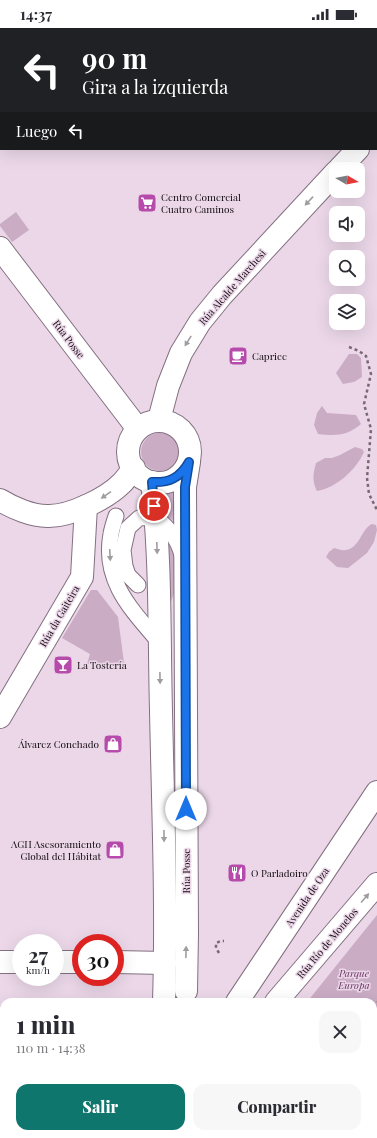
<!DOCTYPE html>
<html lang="es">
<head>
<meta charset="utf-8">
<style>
  body { margin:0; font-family:"Playfair Display",serif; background:#f7f7f7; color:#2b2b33; height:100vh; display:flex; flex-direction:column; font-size:15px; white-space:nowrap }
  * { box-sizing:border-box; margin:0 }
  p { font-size:13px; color:#7c7c81 }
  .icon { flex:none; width:22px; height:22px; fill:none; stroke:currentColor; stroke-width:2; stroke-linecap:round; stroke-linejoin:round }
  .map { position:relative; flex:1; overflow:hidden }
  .panel { position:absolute; left:0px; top:970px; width:377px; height:140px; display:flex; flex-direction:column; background:#fff; border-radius:12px 12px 0 0; box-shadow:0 4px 16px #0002 }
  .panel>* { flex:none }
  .guide { position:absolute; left:0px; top:0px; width:377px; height:122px; box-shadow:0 4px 16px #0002; background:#202124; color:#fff; overflow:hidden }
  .needle { width:26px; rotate:99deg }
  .tools { position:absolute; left:329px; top:134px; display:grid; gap:8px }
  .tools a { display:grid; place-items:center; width:36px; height:36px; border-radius:8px; background:#fff; box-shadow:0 4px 16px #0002; font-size:20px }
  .speed { position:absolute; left:12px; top:906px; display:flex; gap:8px; font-size:20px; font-weight:700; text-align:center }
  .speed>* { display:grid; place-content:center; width:52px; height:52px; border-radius:50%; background:#fff; box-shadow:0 4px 16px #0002; line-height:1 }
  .speed small { font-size:10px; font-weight:400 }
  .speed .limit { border:6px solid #d22; background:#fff; color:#111 }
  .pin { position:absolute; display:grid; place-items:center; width:34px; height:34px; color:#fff; margin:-17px; border:2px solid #fff; border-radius:50%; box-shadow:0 1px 4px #0007 }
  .me { position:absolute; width:44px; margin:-22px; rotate:0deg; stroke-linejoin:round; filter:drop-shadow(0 0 3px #0008) }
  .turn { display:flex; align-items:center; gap:14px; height:84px; padding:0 16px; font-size:18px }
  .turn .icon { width:52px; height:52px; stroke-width:2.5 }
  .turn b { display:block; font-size:28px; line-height:34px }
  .then { display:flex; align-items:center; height:38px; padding:0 16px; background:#0003; gap:8px; font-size:15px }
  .round { display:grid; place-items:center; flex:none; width:42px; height:42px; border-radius:12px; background:#f7f7f7 }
  .head { display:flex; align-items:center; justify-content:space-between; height:68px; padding:0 16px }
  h1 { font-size:24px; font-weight:800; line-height:30px }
  .cta { display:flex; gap:8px; margin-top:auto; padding:8px 16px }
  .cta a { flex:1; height:46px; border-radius:12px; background:#0f766e; color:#fff; font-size:16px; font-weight:800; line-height:46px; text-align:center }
  .cta a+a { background:#f7f7f7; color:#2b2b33 }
  .status { display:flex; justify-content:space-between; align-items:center; height:28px; padding:0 20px; background:#fff; direction:ltr }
  .status svg { height:11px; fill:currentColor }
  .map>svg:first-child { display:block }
  .green { fill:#caacc5 }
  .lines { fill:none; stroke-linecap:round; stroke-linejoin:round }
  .street-tunnel { stroke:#cab8c7; stroke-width:22; stroke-dasharray:22 11; stroke-linecap:butt }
  .lane-casing { stroke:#837180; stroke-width:17 }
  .street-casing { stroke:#837180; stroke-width:24 }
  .secondary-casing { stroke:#837180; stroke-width:24 }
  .path { stroke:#766974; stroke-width:2.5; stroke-dasharray:3 3; stroke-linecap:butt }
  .lane { stroke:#fff; stroke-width:15 }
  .street { stroke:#fff; stroke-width:22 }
  .secondary { stroke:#fff; stroke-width:22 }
  .oneway { fill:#9f9d9f }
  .route-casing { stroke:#114b97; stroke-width:10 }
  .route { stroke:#1a73e8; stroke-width:7 }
  .labels { text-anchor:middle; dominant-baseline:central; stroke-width:3; stroke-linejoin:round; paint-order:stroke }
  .poi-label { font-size:10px; fill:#10090f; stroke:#ebd7e8; text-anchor:start }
  .street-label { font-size:10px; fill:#10090f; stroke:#ebd7e8 }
  .park-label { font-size:10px; font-style:italic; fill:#6b3465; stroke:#ebd7e8 }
</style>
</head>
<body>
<div class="status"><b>14:37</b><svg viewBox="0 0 49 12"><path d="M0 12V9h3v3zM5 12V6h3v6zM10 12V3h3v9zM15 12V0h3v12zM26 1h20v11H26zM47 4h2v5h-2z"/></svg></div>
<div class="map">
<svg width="377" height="1110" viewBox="0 0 377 1110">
  <rect width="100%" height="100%" fill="#ebd7e8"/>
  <g class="green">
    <polygon points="16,184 29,202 12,214 0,198 0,196"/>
    <polygon points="349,326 357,326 361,330 362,349 354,354 343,356 336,345"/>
    <path d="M322,378l5,7 29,2 5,9c-14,12 -25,12 -43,10l-4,-9 3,-12z"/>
    <circle cx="160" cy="424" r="19"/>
    <path d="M355,419l7,2 2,3c-8,18 -28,36 -47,39 -5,-10 -4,-17 -1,-28l9,-5h7l8,-3z"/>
    <polygon points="179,460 179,498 162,483 162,464"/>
    <path d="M372,496l4,1 1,5 -3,12 -7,11 -19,15 -11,-1 -11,-10 3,-5 5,-4c4,1 9,3 12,2 14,-2 15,-21 26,-26z"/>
    <polygon points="163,506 175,522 177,558 165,589"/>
    <polygon points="91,562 97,562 118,589 124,635 87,636 90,626 62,610"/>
    <polygon points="377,887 377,1110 209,1110 210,1106 373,1106 373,974 307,974"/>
  </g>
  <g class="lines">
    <polyline class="street-tunnel" points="176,1110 177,1106"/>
    <defs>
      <g id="lane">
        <path d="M116,488c-2,6 -4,12 -5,18 -9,47 21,76 48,108"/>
        <path d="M138,557l-10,-10 -3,-9 -2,-16 5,-22 11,-10 17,-1c13,12 21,20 26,38"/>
      </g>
      <g id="street">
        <polyline points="376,101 377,100"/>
        <polyline points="339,141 358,121"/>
        <polyline points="0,220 138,401"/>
        <polyline points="159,392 168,358 181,325 200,294 222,267 336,144"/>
        <circle cx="159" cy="424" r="31"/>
        <path d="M152,454c9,76 7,153 9,229 2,97 6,194 3,291"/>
        <path d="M0,472c13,8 32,16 47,16 22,1 59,-17 75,-33 4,-4 8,-10 12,-15"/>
        <polyline points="0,689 82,549 86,478"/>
        <polyline points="0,934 21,934"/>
        <polyline points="55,934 81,934"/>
        <polyline points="115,934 165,935"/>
        <polyline points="186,963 187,905 185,459 189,434"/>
        <polyline points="276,974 377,856"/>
      </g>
      <g id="secondary">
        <polyline points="237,974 377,764"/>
        <polyline points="146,1110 149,1106"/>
      </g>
    </defs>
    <use href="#lane" class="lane-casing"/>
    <use href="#street" class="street-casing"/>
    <use href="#secondary" class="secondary-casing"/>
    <g class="path">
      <polyline points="57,0 58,1"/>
      <polyline points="47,1 48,0"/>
      <polyline points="0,39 1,39"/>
      <polyline points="349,319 359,323 366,328 371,346 364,376 371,401 367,450 369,466 377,482"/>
      <polyline points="219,925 216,920 216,915 221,913 224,913"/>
      <polyline points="373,979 377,990"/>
      <polyline points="373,979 377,974"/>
      <polyline points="240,1106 244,1110"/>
      <polyline points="281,1110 282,1106"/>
    </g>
    <use href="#lane" class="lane"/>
    <use href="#street" class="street"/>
    <use href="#secondary" class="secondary"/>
  </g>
  <defs><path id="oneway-solid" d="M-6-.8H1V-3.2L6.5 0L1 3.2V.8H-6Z"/></defs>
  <g class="oneway">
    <use href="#oneway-solid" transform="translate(309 173) rotate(133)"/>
    <use href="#oneway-solid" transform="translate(188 313) rotate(122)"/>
    <use href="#oneway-solid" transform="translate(106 467) rotate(146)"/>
    <use href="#oneway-solid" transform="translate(157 520) rotate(88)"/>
    <use href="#oneway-solid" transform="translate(110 527) rotate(87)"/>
    <use href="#oneway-solid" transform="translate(160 650) rotate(89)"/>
    <use href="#oneway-solid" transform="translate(164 808) rotate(89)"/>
    <use href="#oneway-solid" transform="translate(365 870) rotate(-49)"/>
    <use href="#oneway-solid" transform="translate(186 924) rotate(-89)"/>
  </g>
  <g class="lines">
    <defs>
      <path id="route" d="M154,478l-2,-24c17,1 28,-4 37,-20l-4,25 1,322"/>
    </defs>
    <use href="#route" class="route-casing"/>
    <use href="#route" class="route"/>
  </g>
  <defs>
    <symbol id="supermarket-square" viewBox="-11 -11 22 22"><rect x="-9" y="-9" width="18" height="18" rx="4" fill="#b64bab" stroke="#ebd7e8"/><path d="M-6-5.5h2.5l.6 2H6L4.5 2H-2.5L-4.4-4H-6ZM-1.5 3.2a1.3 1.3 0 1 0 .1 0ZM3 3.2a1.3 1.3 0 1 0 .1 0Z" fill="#fff"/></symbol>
    <symbol id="cafe-square" viewBox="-11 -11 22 22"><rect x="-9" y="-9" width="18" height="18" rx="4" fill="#b64bab" stroke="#ebd7e8"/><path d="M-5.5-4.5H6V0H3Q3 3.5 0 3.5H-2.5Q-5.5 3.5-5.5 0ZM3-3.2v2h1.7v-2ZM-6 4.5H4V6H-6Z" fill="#fff"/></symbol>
    <symbol id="bar-square" viewBox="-11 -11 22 22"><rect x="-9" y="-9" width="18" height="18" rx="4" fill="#b64bab" stroke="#ebd7e8"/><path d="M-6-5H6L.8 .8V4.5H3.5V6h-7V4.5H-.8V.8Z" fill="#fff"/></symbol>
    <symbol id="shop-square" viewBox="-11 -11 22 22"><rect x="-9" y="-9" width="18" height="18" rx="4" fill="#b64bab" stroke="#ebd7e8"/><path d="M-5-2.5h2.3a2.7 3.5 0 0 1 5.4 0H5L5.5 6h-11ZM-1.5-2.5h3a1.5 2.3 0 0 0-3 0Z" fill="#fff"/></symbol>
    <symbol id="restaurant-square" viewBox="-11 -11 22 22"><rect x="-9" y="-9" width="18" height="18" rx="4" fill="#b64bab" stroke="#ebd7e8"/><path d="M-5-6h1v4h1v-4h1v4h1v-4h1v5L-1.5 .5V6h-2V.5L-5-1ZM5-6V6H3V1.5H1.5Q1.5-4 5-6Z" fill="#fff"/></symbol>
  </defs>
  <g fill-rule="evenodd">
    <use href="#supermarket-square" x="136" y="164" width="22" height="22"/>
    <use href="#cafe-square" x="227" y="317" width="22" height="22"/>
    <use href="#bar-square" x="52" y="626" width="22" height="22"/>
    <use href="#shop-square" x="102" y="705" width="22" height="22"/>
    <use href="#shop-square" x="104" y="811" width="22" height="22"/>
    <use href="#restaurant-square" x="226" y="834" width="22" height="22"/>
  </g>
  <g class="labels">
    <g class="poi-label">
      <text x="161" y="169">Centro Comercial<tspan x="161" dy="12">Cuatro Caminos</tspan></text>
      <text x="252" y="328">Caprice</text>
      <text x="77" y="637">La Tostería</text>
      <text x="99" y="716" text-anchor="end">Álvarez Conchado</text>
      <text x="101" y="816" text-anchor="end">AGH Asesoramiento<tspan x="101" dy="12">Global del Hábitat</tspan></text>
      <text x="251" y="845">O Parladoiro</text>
    </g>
    <g class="street-label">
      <text transform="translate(232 259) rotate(-49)">Rúa Alcalde Marchesi</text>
      <text transform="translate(69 311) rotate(53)">Rúa Posse</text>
      <text transform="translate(59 588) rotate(-60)">Rúa da Gaiteira</text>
      <text transform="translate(186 843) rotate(-90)">Rúa Posse</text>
      <text transform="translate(307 869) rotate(-56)">Avenida de Oza</text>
      <text transform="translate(327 915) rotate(-50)">Rúa Río de Monelos</text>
    </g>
    <g class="park-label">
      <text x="354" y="945">Parque<tspan x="354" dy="12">Europa</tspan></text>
    </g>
  </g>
</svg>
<div class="tools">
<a><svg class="needle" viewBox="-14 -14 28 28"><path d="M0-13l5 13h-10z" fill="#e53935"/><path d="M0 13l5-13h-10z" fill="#7c7c81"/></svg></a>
<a><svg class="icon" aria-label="sound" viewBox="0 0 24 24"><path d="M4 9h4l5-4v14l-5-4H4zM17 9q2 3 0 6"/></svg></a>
<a><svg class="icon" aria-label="search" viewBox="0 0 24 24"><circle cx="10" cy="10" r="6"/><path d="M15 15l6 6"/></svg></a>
<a><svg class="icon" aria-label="layers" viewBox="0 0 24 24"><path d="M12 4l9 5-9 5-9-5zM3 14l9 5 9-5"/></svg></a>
</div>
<div class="speed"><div>27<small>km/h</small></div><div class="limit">30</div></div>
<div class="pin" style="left:154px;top:478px;background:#d93025"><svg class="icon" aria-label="arrive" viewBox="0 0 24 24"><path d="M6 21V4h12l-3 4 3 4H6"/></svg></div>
<svg class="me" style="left:186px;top:781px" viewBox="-20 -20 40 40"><circle r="19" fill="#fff"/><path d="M0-13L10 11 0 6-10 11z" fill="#1a73e8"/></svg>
<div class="guide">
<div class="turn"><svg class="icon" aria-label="left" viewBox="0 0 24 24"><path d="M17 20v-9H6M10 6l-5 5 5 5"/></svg><div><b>90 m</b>Gira a la izquierda</div></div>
<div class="then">Luego<svg class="icon" aria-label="left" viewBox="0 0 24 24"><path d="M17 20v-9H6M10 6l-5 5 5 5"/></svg></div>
</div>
<section class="panel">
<div class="head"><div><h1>1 min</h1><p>110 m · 14:38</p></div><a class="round"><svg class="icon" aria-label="close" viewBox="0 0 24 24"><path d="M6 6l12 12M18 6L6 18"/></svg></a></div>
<div class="cta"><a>Salir</a><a>Compartir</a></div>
</section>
</div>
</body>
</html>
